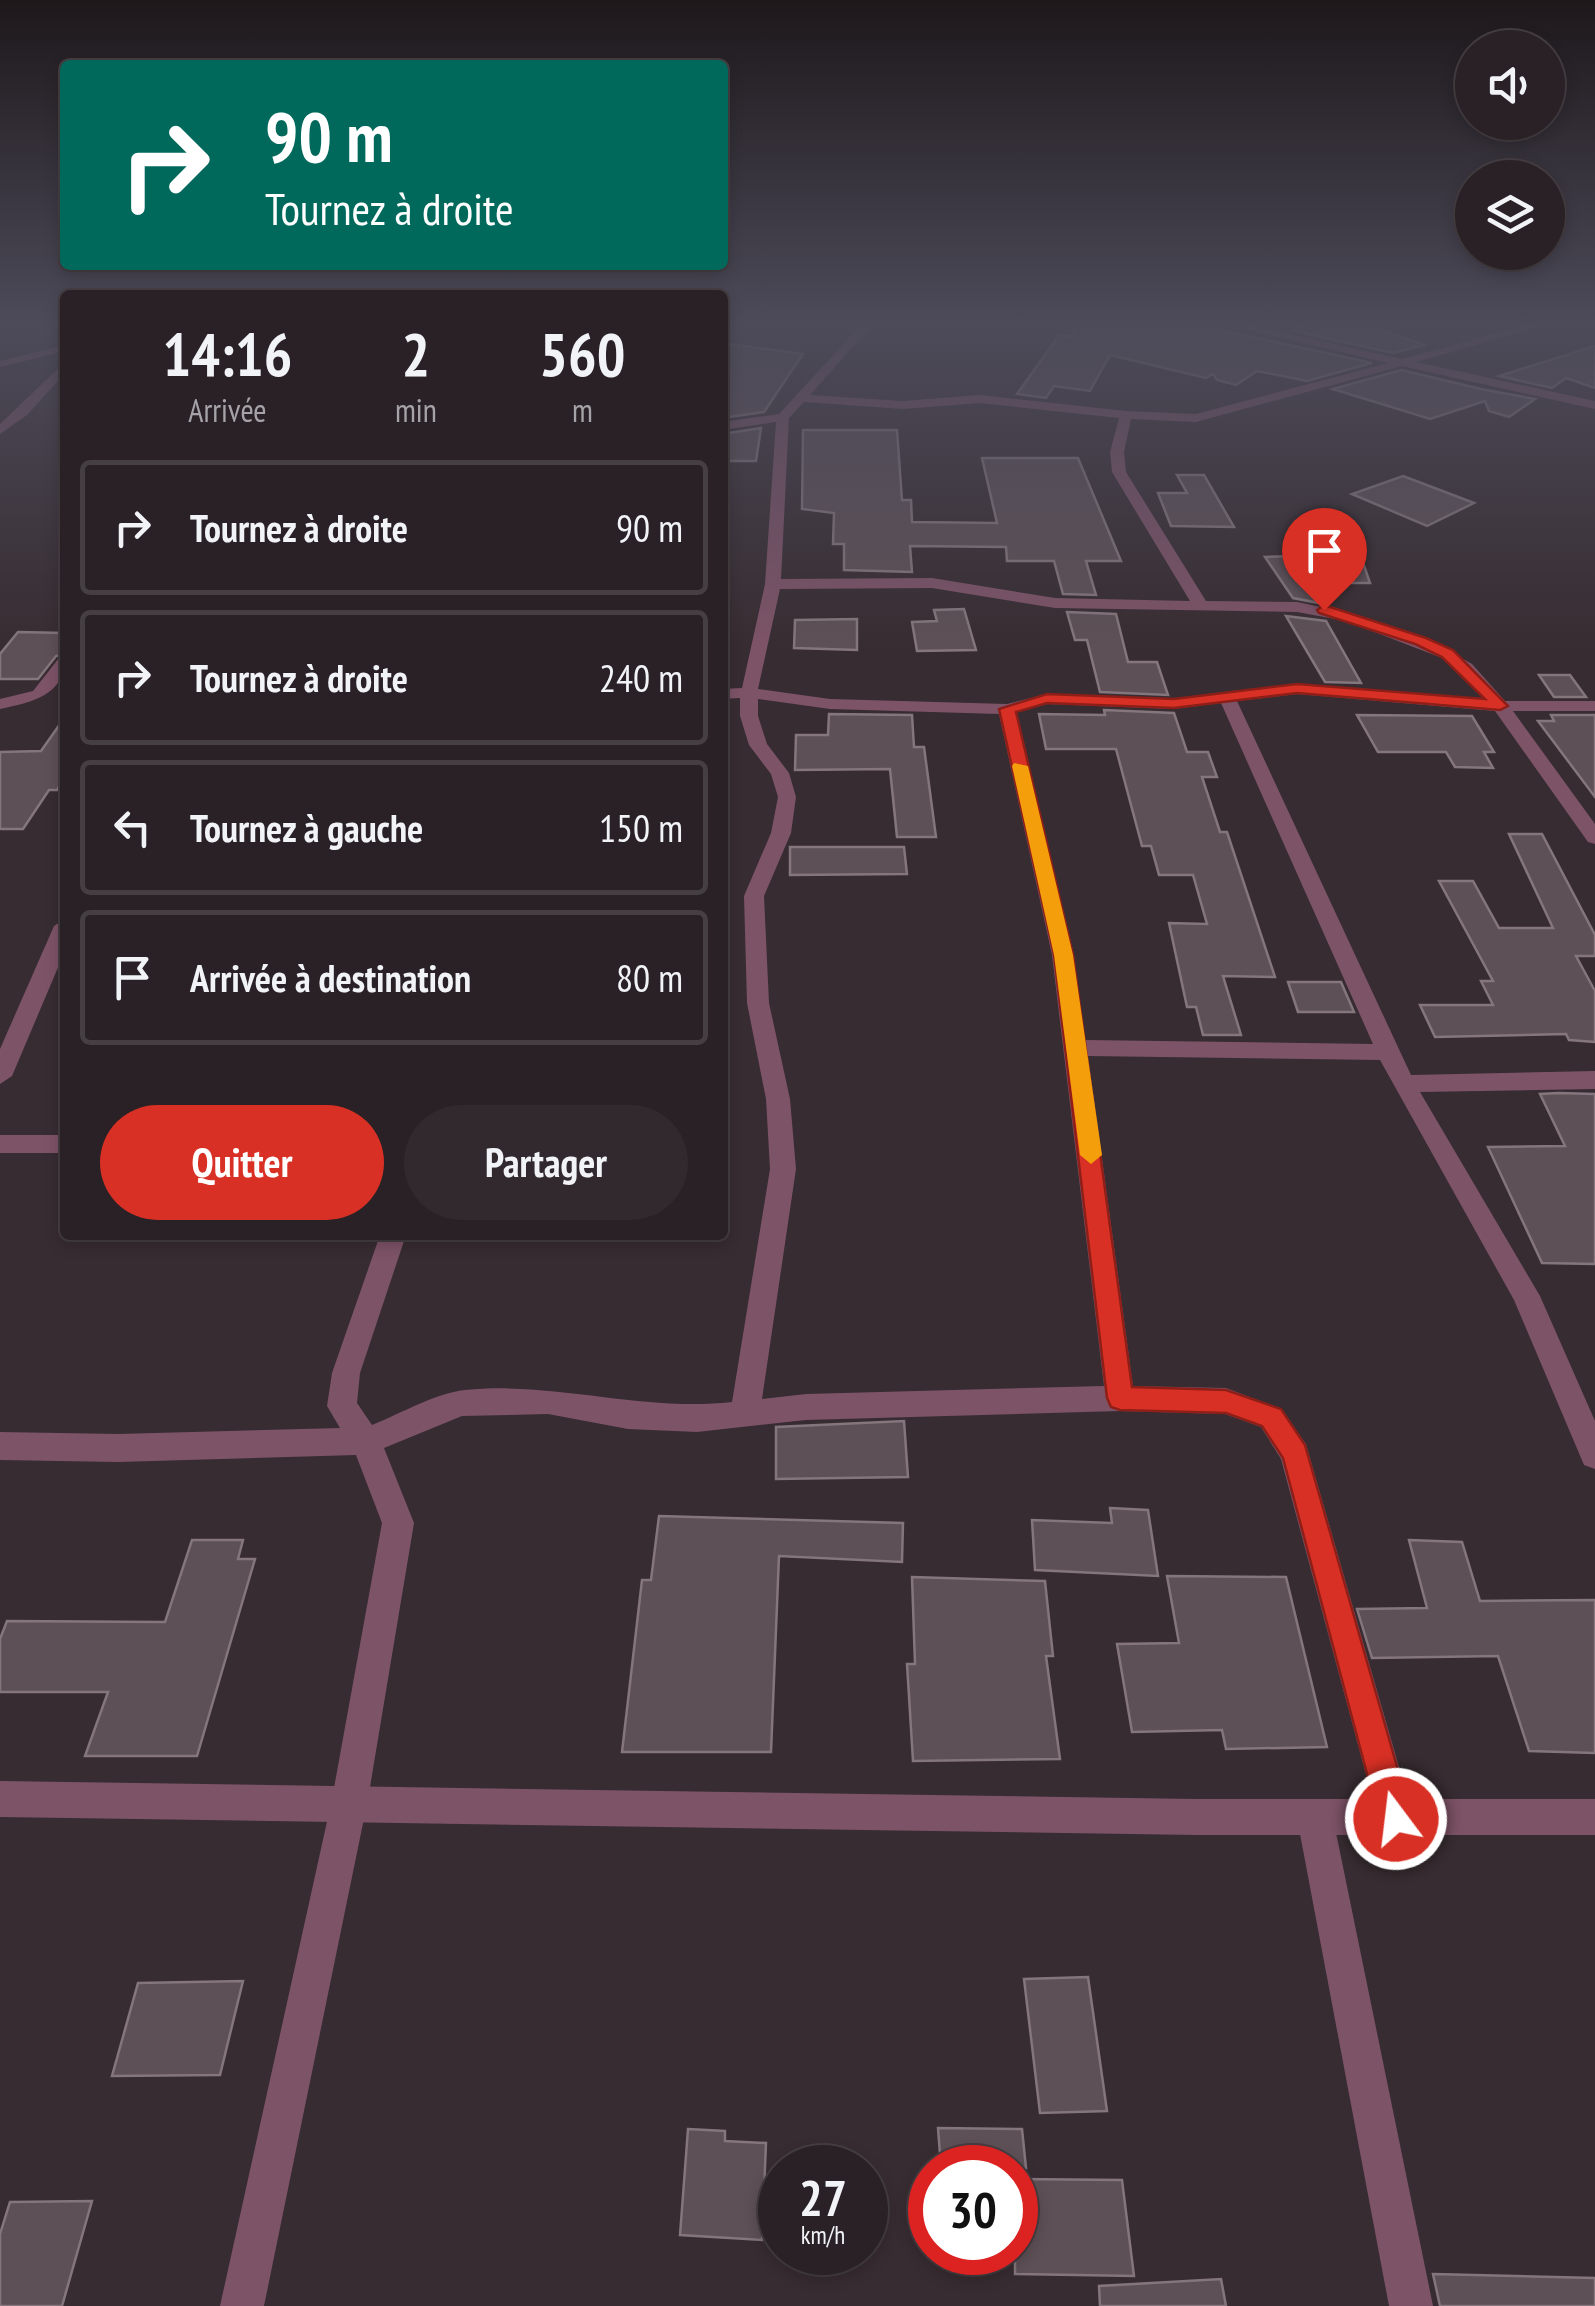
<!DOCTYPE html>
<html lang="fr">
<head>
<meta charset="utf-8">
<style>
  body { margin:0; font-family:"PT Sans Narrow",sans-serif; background:#31292d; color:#f1f3f6; height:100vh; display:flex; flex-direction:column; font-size:38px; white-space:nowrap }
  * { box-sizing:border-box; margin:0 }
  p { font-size:32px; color:#a5a3a7 }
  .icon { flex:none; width:55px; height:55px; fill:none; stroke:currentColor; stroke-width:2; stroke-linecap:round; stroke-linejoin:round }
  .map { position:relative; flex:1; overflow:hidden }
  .drawer { position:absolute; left:60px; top:290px; width:668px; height:950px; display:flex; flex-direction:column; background:#292125; border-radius:10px; box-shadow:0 5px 15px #0003,0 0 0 2px #453e42 }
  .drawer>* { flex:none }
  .guide { position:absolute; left:60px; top:60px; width:668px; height:210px; border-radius:10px; box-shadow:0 5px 15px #0003,0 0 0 2px #453e42; background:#00695c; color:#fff; overflow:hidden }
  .fabs { position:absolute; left:1455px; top:30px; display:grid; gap:20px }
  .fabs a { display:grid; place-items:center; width:110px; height:110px; border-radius:50%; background:#292125; box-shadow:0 5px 15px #0003,0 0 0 2px #453e42; font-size:50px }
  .speed { position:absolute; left:758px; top:2145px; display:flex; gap:20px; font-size:50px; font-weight:700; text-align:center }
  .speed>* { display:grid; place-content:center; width:130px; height:130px; border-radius:50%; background:#292125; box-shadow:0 5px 15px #0003,0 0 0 2px #453e42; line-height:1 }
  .speed small { font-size:25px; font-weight:400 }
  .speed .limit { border:15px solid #d22; background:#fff; color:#111 }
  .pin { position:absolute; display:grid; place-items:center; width:85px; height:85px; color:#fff; margin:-102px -42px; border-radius:50% 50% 50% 0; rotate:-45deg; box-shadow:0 0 10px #0007 }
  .pin .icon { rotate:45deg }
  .me { position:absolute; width:110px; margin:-55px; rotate:345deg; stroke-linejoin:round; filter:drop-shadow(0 0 8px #0008) }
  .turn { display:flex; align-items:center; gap:35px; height:210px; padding:0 40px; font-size:45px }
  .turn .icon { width:130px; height:130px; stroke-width:2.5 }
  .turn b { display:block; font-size:70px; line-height:85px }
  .eta { display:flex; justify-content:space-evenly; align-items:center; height:170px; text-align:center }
  .eta b { font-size:60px; font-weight:700; line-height:70px }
  .cta { display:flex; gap:20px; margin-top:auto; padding:20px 40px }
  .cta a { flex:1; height:115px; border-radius:60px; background:#d93025; color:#fff; font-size:40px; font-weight:700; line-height:115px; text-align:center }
  .cta a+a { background:#31292d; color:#f1f3f6 }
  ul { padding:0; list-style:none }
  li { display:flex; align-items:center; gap:30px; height:135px; margin:0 20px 15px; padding:0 20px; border:5px solid #453e42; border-radius:10px }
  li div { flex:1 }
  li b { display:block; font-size:38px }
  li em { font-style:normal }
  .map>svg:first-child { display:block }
  .building { fill:#5d5056; stroke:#84767c; stroke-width:2.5 }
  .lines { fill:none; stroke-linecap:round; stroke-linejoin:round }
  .minor { fill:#7d5367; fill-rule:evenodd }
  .tertiary { fill:#7d5367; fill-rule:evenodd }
  .route { fill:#d93025; stroke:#8d1f18; stroke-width:2.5 }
  .slow { fill:#f59e0b }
</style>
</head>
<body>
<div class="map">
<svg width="1595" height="2306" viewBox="0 0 1595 2306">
  <rect width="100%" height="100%" fill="#372c31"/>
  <g class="building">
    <polygon points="1074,325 1198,325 1372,363 1307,381 1257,371 1236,385 1217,380 1213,374 1206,378 1110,355 1090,391 1054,386 1046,398 1017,394 1059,335 1073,337"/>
    <polygon points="1310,325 1369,325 1424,345 1393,353 1290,330"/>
    <polygon points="722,343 803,354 764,412 722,418"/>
    <polygon points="1595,346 1595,388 1566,378 1552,388 1499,376"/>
    <polygon points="1401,370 1481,389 1535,399 1509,417 1489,411 1485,401 1430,419 1333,389"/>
    <polygon points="761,428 756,461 722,461 722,434"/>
    <polygon points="803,430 897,430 902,500 911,500 912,522 997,523 982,458 1078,458 1121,561 1086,561 1096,595 1063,594 1054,561 1007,561 1006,547 910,546 912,572 844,570 844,544 833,544 834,513 802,509"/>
    <polygon points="1177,475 1204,475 1234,527 1171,526 1158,493 1187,493"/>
    <polygon points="1403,476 1474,503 1427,526 1352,494"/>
    <polygon points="1312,520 1349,522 1370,583 1312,583 1319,603 1293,598 1265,557 1319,555 1316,550 1322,550"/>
    <polygon points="964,609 976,650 917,651 912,622 937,621 934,610"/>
    <polygon points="1067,612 1116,614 1128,662 1157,662 1168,695 1100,692 1087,640 1075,640"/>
    <polygon points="1286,616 1326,621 1361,683 1325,682"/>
    <polygon points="857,619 857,650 794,648 795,620"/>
    <polygon points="18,632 65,633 65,654 56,656 38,679 0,679 0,654"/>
    <polygon points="1539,675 1570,675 1586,697 1554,697"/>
    <polygon points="1104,710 1174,713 1187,752 1208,752 1217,777 1202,777 1220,832 1227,832 1275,977 1223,976 1241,1035 1203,1035 1196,1007 1187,1007 1169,923 1207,924 1193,875 1159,875 1151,846 1142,846 1116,749 1046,749 1039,714 1105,715"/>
    <polygon points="829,714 912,715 914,747 924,747 936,837 897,837 890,769 795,770 796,735 828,735"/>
    <polygon points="1357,715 1472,716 1494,752 1484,752 1493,768 1455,767 1446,752 1378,752"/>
    <polygon points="1551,715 1595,715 1595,797 1538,721 1554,721"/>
    <polygon points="65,717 65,776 57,790 49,790 23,829 0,829 0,752 41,751"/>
    <polygon points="1509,834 1542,834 1595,935 1595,956 1576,956 1595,991 1595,1042 1569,1040 1566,1034 1435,1037 1420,1005 1493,1005 1481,981 1493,981 1439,881 1473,881 1499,928 1553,928"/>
    <polygon points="790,847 904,847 907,874 790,875"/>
    <polygon points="1288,982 1341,982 1354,1012 1298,1012"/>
    <polygon points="1559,1093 1595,1094 1595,1264 1542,1263 1488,1147 1565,1146 1540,1094"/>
    <polygon points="904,1421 908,1477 776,1479 776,1427"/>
    <polygon points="1110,1508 1148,1510 1158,1576 1035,1570 1032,1520 1112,1523"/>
    <polygon points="659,1516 903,1523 902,1562 779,1556 771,1752 622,1752 642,1580 651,1580"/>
    <polygon points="192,1540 243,1540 238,1559 255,1559 197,1756 85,1756 108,1692 0,1692 0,1639 7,1621 165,1622"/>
    <polygon points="1409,1540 1462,1542 1480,1601 1595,1600 1595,1753 1529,1751 1498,1656 1372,1658 1357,1609 1427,1608"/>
    <polygon points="1167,1576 1286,1577 1327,1747 1226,1749 1222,1730 1132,1732 1117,1644 1179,1643"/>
    <polygon points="912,1577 1045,1581 1053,1656 1046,1656 1060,1759 913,1761 907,1664 915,1664"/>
    <polygon points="1088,1977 1107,2111 1040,2113 1024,1979"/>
    <polygon points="243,1981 220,2075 112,2076 138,1983"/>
    <polygon points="938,2128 1022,2129 1026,2168 941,2168"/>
    <polygon points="688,2129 725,2131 725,2141 766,2143 762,2240 680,2235"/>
    <polygon points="1015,2179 1122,2180 1134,2276 1015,2274"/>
    <polygon points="92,2201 62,2306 0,2306 0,2234 10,2202"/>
    <polygon points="1433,2274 1595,2278 1595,2306 1440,2306"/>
    <polygon points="1221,2279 1226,2306 1100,2306 1099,2286"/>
  </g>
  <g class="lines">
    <g class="minor">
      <path d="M861,325h11l-62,70 93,6 77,-6 146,16 70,3 192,-51 -160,-38h21l153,34 125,-34h18l-129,37 179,39v8l-193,-43 -206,56 -65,-3 -7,33 2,20 80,129 91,1 58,12 72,24 45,26 33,37h90v10h-82l82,113v20l-7,-2 -93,-131 -198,-17 -60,7 174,374 184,-4v18l-175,3 120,204 55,125v48l-11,-4 -70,-165 -134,-240 -292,-4 45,330 93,2 55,21 25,35 108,375 -5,13 -13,5 -13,-5 -5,-13 -97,-360 -20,-32 -36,-13 -105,-3 -314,9 -109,12 -69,-3 -80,-15 -86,2 -78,32 30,75 -46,276 -104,507h-44l112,-507 50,-276 -26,-68 -238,7 -118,-2v-28l118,2 222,-6 -13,-22 5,-33 48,-138h26l-46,138 -3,30 15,22c28,-11 63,-32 93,-35 90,-9 176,22 267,12l38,-233 -4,-70 -19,-96 -3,-107 27,-63 7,-36 -7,-23 -22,-29 -9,-29v-18l-18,1v-10l20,-1 23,-104 11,-162 -54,8v-8l57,-8zM804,402l99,7 77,-6 139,15 -9,34 2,20 78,129 -135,-3 -123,-20 -151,1 8,-161zM932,588l123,20 242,4 49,9 96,37 43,42 -188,-16 -123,15 -127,-5 -40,10 -177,-5 -72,-10 22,-100zM758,699l72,10 169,5 53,241 52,431 -298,8 -44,5 34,-230 -6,-70 -21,-96 -5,-107 27,-63 5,-36 -7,-24 -22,-29 -9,-28zM1221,703l152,341 -288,-4 -11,-85 -58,-243 31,-8 127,5z"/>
      <polygon points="65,345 65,351 0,367 0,361"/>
      <polygon points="65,362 65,373 27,415 0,434 0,424"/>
      <path d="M65,657c0,39 -33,45 -65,52v-10l33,-8 26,-33z"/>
      <polygon points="65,919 65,951 12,1076 0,1084 0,1049 54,926"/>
      <rect x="0" y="1135" width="65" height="18"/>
      <polygon points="1315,1800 1328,1805 1333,1818 1433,2306 1389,2306 1297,1818 1302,1805"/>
    </g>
    <polygon class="tertiary" points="0,1781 1196,1799 1595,1799 1595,1835 1196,1835 0,1817"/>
  </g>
  <linearGradient id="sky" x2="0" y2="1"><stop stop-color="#1e181b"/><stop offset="0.5" stop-color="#4d4b5a"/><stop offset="1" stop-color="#4d4b5a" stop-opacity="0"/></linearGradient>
  <rect width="1595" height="648" fill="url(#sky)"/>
  <polygon class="route" points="1324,605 1426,638 1453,650 1508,706 1500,710 1297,693 1174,708 1047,703 1016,712 1073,955 1132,1387 1226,1390 1281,1409 1305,1445 1412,1819 1407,1831 1396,1836 1384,1831 1379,1819 1283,1458 1262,1426 1226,1413 1120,1410 1111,1407 1107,1398 1054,955 999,709 1047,694 1174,699 1297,684 1485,699 1442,657 1415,644 1319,613 1317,610"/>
  <polygon class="slow" points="1014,763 1028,766 1073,955 1102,1155 1091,1164 1080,1155 1054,955 1012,766"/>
</svg>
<div class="fabs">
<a><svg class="icon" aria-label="sound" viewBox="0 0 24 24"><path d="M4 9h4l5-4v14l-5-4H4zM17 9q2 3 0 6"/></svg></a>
<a><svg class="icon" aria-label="layers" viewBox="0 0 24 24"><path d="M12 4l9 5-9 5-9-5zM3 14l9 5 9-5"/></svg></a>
</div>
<div class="speed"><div>27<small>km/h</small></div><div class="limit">30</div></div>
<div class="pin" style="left:1324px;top:610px;background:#d93025"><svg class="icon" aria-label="arrive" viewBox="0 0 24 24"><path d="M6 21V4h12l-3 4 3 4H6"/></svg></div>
<svg class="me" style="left:1396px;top:1819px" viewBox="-20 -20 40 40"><circle r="17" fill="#d93025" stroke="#fff" stroke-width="3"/><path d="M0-11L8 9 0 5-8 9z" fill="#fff"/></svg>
<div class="guide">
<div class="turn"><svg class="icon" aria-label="right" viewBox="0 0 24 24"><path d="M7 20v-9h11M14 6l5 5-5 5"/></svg><div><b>90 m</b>Tournez à droite</div></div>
</div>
<section class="drawer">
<div class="eta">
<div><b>14:16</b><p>Arrivée</p></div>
<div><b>2</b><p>min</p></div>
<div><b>560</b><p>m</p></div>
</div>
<ul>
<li><svg class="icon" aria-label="right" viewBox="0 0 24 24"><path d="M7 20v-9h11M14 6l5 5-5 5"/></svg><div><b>Tournez à droite</b></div><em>90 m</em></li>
<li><svg class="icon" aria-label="right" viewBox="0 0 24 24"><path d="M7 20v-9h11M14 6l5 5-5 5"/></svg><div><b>Tournez à droite</b></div><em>240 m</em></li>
<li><svg class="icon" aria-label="left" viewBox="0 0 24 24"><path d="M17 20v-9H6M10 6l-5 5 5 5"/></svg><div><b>Tournez à gauche</b></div><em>150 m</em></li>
<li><svg class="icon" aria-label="arrive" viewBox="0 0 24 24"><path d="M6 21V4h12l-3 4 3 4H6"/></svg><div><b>Arrivée à destination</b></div><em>80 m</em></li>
</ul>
<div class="cta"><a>Quitter</a><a>Partager</a></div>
</section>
</div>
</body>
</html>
